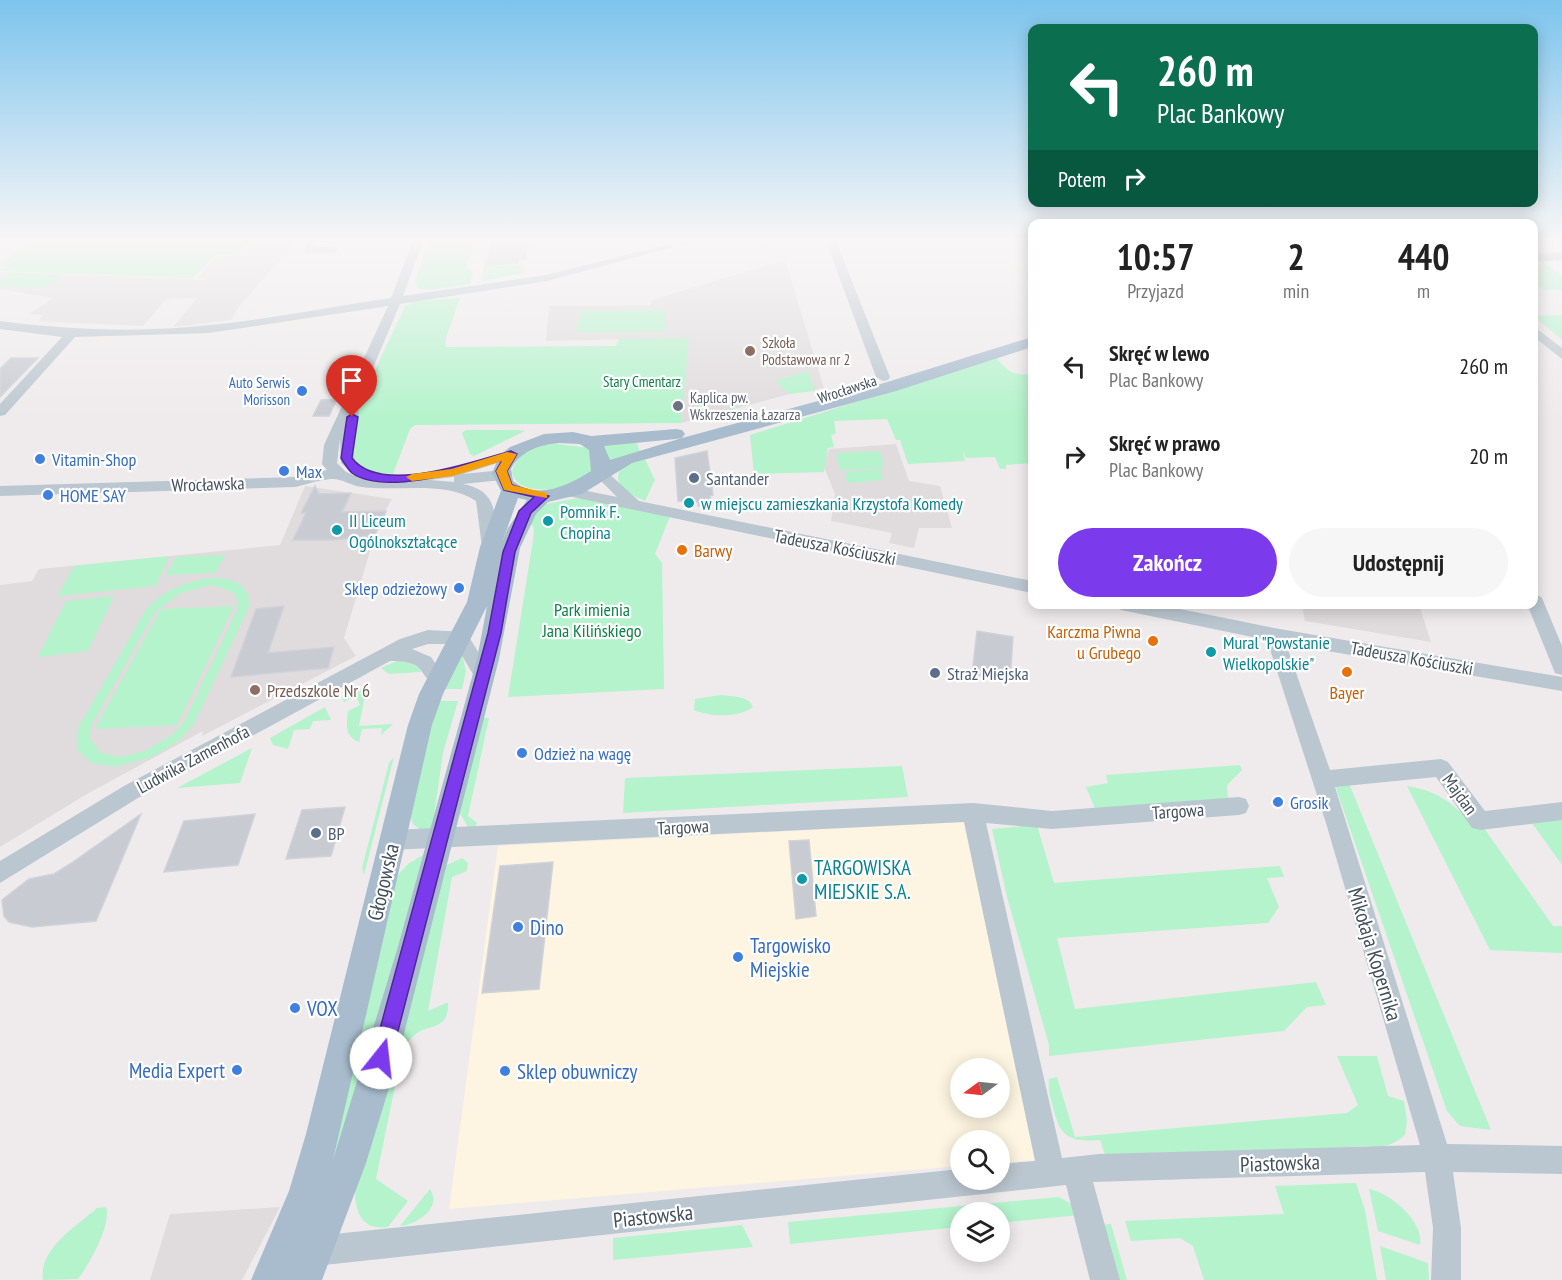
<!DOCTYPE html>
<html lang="pl">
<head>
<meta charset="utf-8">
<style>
  body { margin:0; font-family:"PT Sans Narrow",sans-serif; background:#f6f6f6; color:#222; height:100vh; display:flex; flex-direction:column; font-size:22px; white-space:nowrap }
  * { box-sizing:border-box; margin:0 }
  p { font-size:20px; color:#767676 }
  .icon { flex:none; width:33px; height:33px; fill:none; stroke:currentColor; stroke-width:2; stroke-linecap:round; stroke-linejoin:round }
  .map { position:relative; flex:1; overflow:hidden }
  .drawer { position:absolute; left:1028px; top:219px; width:510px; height:390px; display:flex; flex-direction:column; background:#fff; border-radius:12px; box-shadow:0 3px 15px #0003 }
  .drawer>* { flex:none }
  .guide { position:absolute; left:1028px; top:24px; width:510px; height:183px; border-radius:12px; box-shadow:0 3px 15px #0003; background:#0b6e4f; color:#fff; overflow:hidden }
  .needle { width:39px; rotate:255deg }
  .buttons { position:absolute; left:950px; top:1058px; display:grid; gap:12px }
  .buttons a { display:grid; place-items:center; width:60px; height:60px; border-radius:50%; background:#fff; box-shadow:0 3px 15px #0003; font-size:30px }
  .pin { position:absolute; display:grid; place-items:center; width:51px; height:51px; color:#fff; margin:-62px -26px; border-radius:50% 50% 50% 0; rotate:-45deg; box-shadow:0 0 6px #0007 }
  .pin .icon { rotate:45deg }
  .me { position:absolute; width:66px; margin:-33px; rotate:16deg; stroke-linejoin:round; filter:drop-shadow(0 0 4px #0008) }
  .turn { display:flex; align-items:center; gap:21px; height:126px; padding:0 30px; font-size:27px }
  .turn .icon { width:78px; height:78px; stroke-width:2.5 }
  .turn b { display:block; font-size:42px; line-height:51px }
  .then { display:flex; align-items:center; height:57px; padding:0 30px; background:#0003; gap:12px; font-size:22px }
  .eta { display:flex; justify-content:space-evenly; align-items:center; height:102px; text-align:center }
  .eta b { font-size:36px; font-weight:600; line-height:42px }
  .primary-button { display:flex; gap:12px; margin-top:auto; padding:12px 30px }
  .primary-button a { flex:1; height:69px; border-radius:36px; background:#7c3aed; color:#fff; font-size:24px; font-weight:600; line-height:69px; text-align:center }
  .primary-button a+a { background:#f6f6f6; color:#222 }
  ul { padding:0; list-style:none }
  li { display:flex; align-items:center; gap:18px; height:90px; padding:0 30px }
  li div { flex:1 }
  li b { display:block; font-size:22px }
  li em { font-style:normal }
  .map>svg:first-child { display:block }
  .commercial { fill:#fdf5e1; fill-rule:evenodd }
  .education { fill:#e0dcdd }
  .green { fill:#b4f3cc; fill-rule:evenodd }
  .building { fill:#c8cbd2; stroke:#cfd2d9; stroke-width:1.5 }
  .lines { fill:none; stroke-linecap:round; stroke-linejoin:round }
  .minor { fill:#bbc7d0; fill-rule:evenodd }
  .major { fill:#a8bcce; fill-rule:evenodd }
  .route { fill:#7c3aed; stroke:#51269a; stroke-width:1.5 }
  .slow { fill:#f59e0b }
  .education-dot { fill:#8d6e63; stroke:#fff; stroke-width:2 }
  .shop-dot { fill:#3f7fe0; stroke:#fff; stroke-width:2 }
  .worship-dot { fill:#6b7280; stroke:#fff; stroke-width:2 }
  .service-dot { fill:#5c6f8a; stroke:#fff; stroke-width:2 }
  .culture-dot { fill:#0f9aa8; stroke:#fff; stroke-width:2 }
  .food-dot { fill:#e8710a; stroke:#fff; stroke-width:2 }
  .labels { text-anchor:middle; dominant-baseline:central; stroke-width:4.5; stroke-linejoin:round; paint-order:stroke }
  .far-education-label { font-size:15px; fill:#785e54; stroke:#fff; text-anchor:start }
  .far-park-label { font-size:15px; fill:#0d8247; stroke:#fff }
  .far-shop-label { font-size:15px; fill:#366cbe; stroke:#fff; text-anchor:end }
  .far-street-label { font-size:15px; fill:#43505b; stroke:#fff }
  .far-worship-label { font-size:15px; fill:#5b616d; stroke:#fff; text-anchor:start }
  .shop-label { font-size:18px; fill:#366cbe; stroke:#fff; text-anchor:start }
  .service-label { font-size:18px; fill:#4e5e75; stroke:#fff; text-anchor:start }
  .street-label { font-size:18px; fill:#43505b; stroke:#fff }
  .culture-label { font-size:18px; fill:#0d838f; stroke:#fff; text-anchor:start }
  .food-label { font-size:18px; fill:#c56008; stroke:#fff; text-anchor:start }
  .park-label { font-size:18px; fill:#0d8247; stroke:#fff }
  .education-label { font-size:18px; fill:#785e54; stroke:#fff; text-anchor:start }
  .near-culture-label { font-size:21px; fill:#0d838f; stroke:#fff; text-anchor:start }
  .near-street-label { font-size:21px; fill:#43505b; stroke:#fff }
  .near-shop-label { font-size:21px; fill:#366cbe; stroke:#fff; text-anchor:start }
</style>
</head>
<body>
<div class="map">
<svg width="1562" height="1280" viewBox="0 0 1562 1280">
  <rect width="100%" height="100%" fill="#efebec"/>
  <path class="commercial" d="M964,822l72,338 -37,3v-23h-39v26l-511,43 49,-363zM960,1068h39v39h-39z"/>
  <g class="education">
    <polygon points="253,241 296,241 237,309 231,320 173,327 197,298 166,299 143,326 39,321 43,315 29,314 53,298 0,289 0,272 212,280 197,278 217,256 238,256"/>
    <polygon points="785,260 824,388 790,394 681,423 688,338 546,341 549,306 650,305 652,300"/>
    <polygon points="896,444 909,481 940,486 952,528 919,528 914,548 889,543 892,533 831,521 835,494 824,467 829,449"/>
    <polygon points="305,486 392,499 379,521 344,638 356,656 202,736 203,731 87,794 0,847 0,585 32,581 39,569 280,545"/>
    <polygon points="1302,605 1419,605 1431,642 1305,621"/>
    <polygon points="280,1207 242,1280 150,1280 170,1214"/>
  </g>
  <g class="green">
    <polygon points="30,241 251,241 236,255 216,255 193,278 0,271 3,267 0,264"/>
    <polygon points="429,241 473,241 467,268 473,272 470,284 428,290 417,288 415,280"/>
    <polygon points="485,258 487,266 522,265 524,273 482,281"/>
    <polygon points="1543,262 1562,276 1562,290 1544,290 1533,282 1533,263"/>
    <polygon points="12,272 64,275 46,288 0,286 0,281"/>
    <path d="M460,298l-15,43 1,6 170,-1 3,-7 70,-1 -8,85 -266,2 -5,4 -17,45 -15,-1 -21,-7c-2,-4 -5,-9 -6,-13 -2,-38 38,-110 54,-147l13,-5z"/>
    <polygon points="666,310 665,331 577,332 580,311"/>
    <polygon points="1562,315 1562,340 1534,316"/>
    <path d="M997,358c11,15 16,17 35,16v89l-26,2v4h-6l-5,-12 -29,1 -3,-8 2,11 -57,3 -8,-24h-4l-9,-21 -53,2 2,13 -5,1 3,12 -6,1 -4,24 -70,2 -4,-39z"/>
    <polygon points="808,371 815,391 789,394 776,381"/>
    <path d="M765,399l-74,23c1,-9 3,-18 12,-19l9,11z"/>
    <polygon points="466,430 519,430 525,431 474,456 470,454 462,433"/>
    <polygon points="636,442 640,451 608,464 601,445"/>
    <path d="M557,444l33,4c1,6 4,14 3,19 -5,20 -75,36 -81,5 4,-20 27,-27 45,-28z"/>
    <polygon points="880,451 884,468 840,470 836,453"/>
    <path d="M644,457l11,23 -10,21c-14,-6 -36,-17 -23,-34z"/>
    <polygon points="880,469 883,480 847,483 845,472"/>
    <polygon points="579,498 670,516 655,554 662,563 664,689 508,697 533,540 534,527 527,522 546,504"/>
    <polygon points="225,555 215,573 166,575 176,557"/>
    <polygon points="169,556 156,586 58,596 74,566"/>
    <path d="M217,578c18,1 34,8 32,29l-54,115 -15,18 -28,17 -37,10 -24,-4 -14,-14 1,-21 67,-117c17,-20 45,-33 72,-33zM212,585l21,7 5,8v8l-54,114 -12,13 -27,16 -24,6 -20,-4 -11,-14 1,-13 64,-114 26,-19z"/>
    <polygon points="114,596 88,651 38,657 66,601"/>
    <polygon points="234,606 177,725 95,729 161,609"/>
    <polygon points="462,654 466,671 462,689 442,689"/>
    <path d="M397,661c10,0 18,2 24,11l-32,2 -8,-6z"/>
    <path d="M367,685l-8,41 34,-2 -12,11 1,-7 -20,1 -3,13c-15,-6 -12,-17 -11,-31l12,-6 -4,-9 -12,6 -2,-4z"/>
    <path d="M721,695c12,2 27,0 32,12 -14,11 -43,10 -59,3l1,-11z"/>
    <polygon points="438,701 458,701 443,753 432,829 421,830 413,824 410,816"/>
    <polygon points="325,707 331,720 313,721 310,729 294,730 288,749 273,745 270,738"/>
    <polygon points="482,718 489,718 468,816 477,823 475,827 468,827 459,812"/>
    <polygon points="252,748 240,783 177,788"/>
    <polygon points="394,757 364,875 362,868 389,763"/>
    <polygon points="1240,765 1242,770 1227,785 1228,799 1096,811 1086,787 1108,783 1106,775"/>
    <polygon points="902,766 908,797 623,813 625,778"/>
    <polygon points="1348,781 1491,1130 1460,1126 1447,1111 1335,785"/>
    <path d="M1407,786c17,3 30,7 44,18 11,8 19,21 33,24l69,98h9v27l-72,-3z"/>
    <polygon points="1562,818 1562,865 1532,823"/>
    <polygon points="1037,825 1054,883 1280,866 1284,877 1267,878 1279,907 1268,923 1057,938 1075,1009 1316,982 1326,1005 1307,1007 1284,1031 1049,1056 1049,1045 1007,897 992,829"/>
    <polygon points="423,855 348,1132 327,1188 328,1165 397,876 408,864"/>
    <path d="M462,858l6,5 -1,8 -15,6 -24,134 18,-8h2c1,27 -18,21 -31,30 -5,4 -10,9 -14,14l-27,132 32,22 -20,26c-25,4 -33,-14 -33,-36l92,-326z"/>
    <path d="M1337,1056h40l11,40 16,5 3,19 -2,15c-13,11 -22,13 -39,11l-259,15 -7,-21c-30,2 -40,-2 -47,-33 -3,-10 -5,-18 -4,-28l8,-2 18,60 272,-24 11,-8z"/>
    <polygon points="1356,1183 1365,1210 1377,1280 1204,1280 1193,1246 1180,1238 1131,1241 1125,1221 1284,1214 1275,1186"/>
    <path d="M430,1189c13,19 -14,36 -30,37z"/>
    <path d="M1369,1189c21,4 55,32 51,56l-42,-14z"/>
    <polygon points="1059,1197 1076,1207 1080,1215 999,1223 999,1212 960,1212 960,1227 790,1244 788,1222"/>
    <path d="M106,1207c6,17 -17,58 -28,72l-35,1c-5,-31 34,-54 54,-72z"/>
    <polygon points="1111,1224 1127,1280 1116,1280 1101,1225"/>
    <polygon points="742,1225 753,1247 613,1260 613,1238"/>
    <polygon points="1380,1246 1428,1263 1429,1280 1386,1280"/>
  </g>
  <g class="building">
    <polygon points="491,241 528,241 526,259 519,259 518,263 487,265"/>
    <polygon points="11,358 38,358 0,397 0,369"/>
    <polygon points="337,399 329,416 313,416 321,400"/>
    <polygon points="707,451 713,495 710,496 711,505 698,506 698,502 678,501 675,458"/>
    <polygon points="315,486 319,494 351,493 342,512 386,511 375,535 336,540 293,540 306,513 301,513"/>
    <polygon points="284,606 268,653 334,647 328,668 231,677 256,609"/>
    <polygon points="977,631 1013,637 1010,680 972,674"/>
    <polygon points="345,807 331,856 286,859 302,810"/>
    <polygon points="141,814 96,921 32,927 9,922 4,916 2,900 29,879 54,874 70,864"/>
    <polygon points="255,814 238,865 164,872 184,821"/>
    <polygon points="809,840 816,916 796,919 789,841"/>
    <polygon points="553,862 539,989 482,993 500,866"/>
  </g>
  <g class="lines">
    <g class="minor">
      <polygon points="307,241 317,241 315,247 334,247 339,250 334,253 304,253"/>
      <path d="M413,241h10l-20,55 144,-21 133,-34h16l-149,40 -147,23 -44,104 3,3 -6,38 2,12 12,8 13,4 3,3 -4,4h36l-3,-3 3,-3 36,-6 60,-18 5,1 2,3 -2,3 -53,17 39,-4 8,5 -8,5 -39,4c37,7 31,33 35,63l-2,4h-12l-2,-4 -6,-46c-31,-21 -78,-9 -114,-14 -10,-1 -21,-9 -31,-8 -12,1 -24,5 -36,8l-295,9v-10l295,-9 32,-7 -5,-6 2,-19 64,-139 -179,27 -134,4 -70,78 -5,1v-12l62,-67 -62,-8v-8c70,9 139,12 210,4 60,-6 121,-18 181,-27zM340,439l1,24 15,13 -10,-4 -9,-9zM454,476v6l-24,-2 23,-3z"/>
      <polygon points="826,241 836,241 890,377 888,380 883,381 876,377"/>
      <polygon points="1533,326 1562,348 1562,359 1533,336"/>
      <polygon points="600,468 605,470 639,501 1032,581 1032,593 563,495 560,492 563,489 568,487 617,497 593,473"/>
      <polygon points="1533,592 1542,598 1562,646 1562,675 1555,673 1553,668 1527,604 1533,604"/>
      <polygon points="1113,604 1155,604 1274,628 1562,677 1562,691 1286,644 1330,770 1441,759 1448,762 1485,811 1562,802 1562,820 1480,830 1472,828 1436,777 1335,787 1447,1144 1562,1146 1562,1174 1453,1172 1461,1228 1461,1280 1431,1280 1433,1228 1425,1172 1093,1182 1120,1280 1090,1280 1066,1185 315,1266 305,1261 300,1251 305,1241 315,1236 960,1169 960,1179 999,1179 999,1164 1035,1161 964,822 392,850 384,847 381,840 384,833 392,830 973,803 1052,811 1239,797 1246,799 1249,806 1246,813 1239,815 1052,829 986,823 1062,1158 1099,1154 1420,1145 1326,823 1267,640 1121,610"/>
      <path d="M428,630l38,2 27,44 -2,5 -7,2 -7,-2 -22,-37h-27l-16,5 19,8 16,23 -2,5c-17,5 -18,-12 -30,-20 -8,-4 -17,-4 -25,-4l-252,137 -138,85v-22l124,-75 276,-147z"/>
    </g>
    <g class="major">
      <polygon points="1562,252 1562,260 1533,262 1533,254"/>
      <path d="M1032,337v10l-136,44 -264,72 -50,31 -34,8 -12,12 -16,34 -21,111 -103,406 -30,98 -44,117h-71l38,-89 17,-57 102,-409 11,-31 48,-92 13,-55 21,-56 -9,-18 8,-18 10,-8 34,-13 29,-2 18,4 85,-7 6,1 3,4 -3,4 202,-55zM682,438l-72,22 -6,-14 72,-7zM559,443l21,1 9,6 2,21c-22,14 -54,30 -78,10l-2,-12c9,-18 29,-24 48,-26zM518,498l9,2 -19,28 -5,12zM487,606l-10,53 -80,291 -64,210 99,-435 11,-31z"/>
    </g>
  </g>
  <linearGradient id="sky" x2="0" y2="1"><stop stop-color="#7dc4ed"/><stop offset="0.57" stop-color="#f8f6f6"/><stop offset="1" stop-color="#f8f6f6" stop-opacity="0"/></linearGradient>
  <rect width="1562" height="420" fill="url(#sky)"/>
  <path class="route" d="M352,414l6,3 -6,41c28,38 122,3 159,-7l6,3 -10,17 5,14 37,11 -18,17 -16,39 -14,81 -110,425 -3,6 -7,3 -6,-3 -3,-6 116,-425 15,-81 16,-41 15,-14 -30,-7 -8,-19 6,-11c-35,10 -118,36 -150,13 -4,-4 -8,-10 -11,-15l6,-41z"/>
  <polygon class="slow" points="507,452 517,454 507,471 512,485 547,493 547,498 504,490 496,471 502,461 453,476 412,481 406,477 412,474 452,469"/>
  <g class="education-dot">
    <circle cx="750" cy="351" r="6"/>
    <circle cx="255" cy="690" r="6"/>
  </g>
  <g class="shop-dot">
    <circle cx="302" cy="391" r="6"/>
    <circle cx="40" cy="459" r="6"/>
    <circle cx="284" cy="471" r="6"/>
    <circle cx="48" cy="495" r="6"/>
    <circle cx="459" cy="588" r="6"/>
    <circle cx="522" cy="753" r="6"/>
    <circle cx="1278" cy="802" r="6"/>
    <circle cx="518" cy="927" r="6"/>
    <circle cx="738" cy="957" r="6"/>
    <circle cx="295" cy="1008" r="6"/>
    <circle cx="237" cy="1070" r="6"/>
    <circle cx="505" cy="1071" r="6"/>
  </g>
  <circle class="worship-dot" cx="678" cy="406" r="6"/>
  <g class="service-dot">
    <circle cx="694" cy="478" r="6"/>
    <circle cx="935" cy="673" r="6"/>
    <circle cx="316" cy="833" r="6"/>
  </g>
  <g class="culture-dot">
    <circle cx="689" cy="503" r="6"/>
    <circle cx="548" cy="521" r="6"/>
    <circle cx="337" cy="530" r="6"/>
    <circle cx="1211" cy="652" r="6"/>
    <circle cx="802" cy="879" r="6"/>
  </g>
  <g class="food-dot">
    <circle cx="682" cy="550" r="6"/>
    <circle cx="1153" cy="641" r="6"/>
    <circle cx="1347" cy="672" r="6"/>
  </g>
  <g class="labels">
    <g class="far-education-label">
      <text x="762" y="342">Szkoła<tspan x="762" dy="17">Podstawowa nr 2</tspan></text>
    </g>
    <g class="far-park-label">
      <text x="642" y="381">Stary Cmentarz</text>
    </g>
    <g class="far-shop-label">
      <text x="290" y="382">Auto Serwis<tspan x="290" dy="17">Morisson</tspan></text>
    </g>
    <g class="far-street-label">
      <text transform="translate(847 389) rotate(-18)">Wrocławska</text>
    </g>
    <g class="far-worship-label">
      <text x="690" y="397">Kaplica pw.<tspan x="690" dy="17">Wskrzeszenia Łazarza</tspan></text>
    </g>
    <g class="shop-label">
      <text x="52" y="459">Vitamin-Shop</text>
      <text x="296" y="471">Max</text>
      <text x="60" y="495">HOME SAY</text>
      <text x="447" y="588" text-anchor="end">Sklep odzieżowy</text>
      <text x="534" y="753">Odzież na wagę</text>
      <text x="1290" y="802">Grosik</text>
    </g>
    <g class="service-label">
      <text x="706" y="478">Santander</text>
      <text x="947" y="673">Straż Miejska</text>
      <text x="328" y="833">BP</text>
    </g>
    <g class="street-label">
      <text transform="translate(208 484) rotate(-2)">Wrocławska</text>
      <text transform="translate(835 547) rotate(11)">Tadeusza Kościuszki</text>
      <text transform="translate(1412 658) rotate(10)">Tadeusza Kościuszki</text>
      <text transform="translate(193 759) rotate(-28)">Ludwika Zamenhofa</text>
      <text transform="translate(1460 794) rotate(54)">Majdan</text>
      <text transform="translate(1178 811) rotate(-4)">Targowa</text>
      <text transform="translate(683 827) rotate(-3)">Targowa</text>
    </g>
    <g class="culture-label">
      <text x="701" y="503">w miejscu zamieszkania Krzystofa Komedy</text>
      <text x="560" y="511">Pomnik F.<tspan x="560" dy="21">Chopina</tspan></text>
      <text x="349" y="520">II Liceum<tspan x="349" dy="21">Ogólnokształcące</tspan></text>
      <text x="1223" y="642">Mural "Powstanie<tspan x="1223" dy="21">Wielkopolskie"</tspan></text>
    </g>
    <g class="food-label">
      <text x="694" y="550">Barwy</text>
      <text x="1141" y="631" text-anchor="end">Karczma Piwna<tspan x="1141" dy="21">u Grubego</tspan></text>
      <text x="1347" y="692" text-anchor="middle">Bayer</text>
    </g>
    <g class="park-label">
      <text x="592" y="609">Park imienia<tspan x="592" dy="21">Jana Kilińskiego</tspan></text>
    </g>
    <g class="education-label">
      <text x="267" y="690">Przedszkole Nr 6</text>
    </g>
    <g class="near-culture-label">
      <text x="814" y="867">TARGOWISKA<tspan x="814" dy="24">MIEJSKIE S.A.</tspan></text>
    </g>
    <g class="near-street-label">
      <text transform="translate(383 882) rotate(-77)">Głogowska</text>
      <text transform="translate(1375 954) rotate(73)">Mikołaja Kopernika</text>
      <text transform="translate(1280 1163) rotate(-2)">Piastowska</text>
      <text transform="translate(653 1216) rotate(-6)">Piastowska</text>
    </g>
    <g class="near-shop-label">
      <text x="530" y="927">Dino</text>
      <text x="750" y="945">Targowisko<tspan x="750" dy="24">Miejskie</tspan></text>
      <text x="307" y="1008">VOX</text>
      <text x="225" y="1070" text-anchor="end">Media Expert</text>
      <text x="517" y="1071">Sklep obuwniczy</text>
    </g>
  </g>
</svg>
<div class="buttons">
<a><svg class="needle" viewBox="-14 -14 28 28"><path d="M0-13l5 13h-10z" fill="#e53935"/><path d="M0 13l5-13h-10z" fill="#767676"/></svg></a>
<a><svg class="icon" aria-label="search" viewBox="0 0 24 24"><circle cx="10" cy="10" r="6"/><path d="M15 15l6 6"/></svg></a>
<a><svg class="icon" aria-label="layers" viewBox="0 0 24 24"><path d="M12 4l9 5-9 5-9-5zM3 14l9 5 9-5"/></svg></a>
</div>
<div class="pin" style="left:352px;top:417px;background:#d93025"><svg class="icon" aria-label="arrive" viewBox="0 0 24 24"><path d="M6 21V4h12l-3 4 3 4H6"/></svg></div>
<svg class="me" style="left:381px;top:1058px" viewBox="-20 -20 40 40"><circle r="19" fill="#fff"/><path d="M0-13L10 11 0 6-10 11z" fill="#7c3aed"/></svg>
<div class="guide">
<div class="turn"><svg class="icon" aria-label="left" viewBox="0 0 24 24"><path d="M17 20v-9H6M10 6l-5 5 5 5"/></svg><div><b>260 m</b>Plac Bankowy</div></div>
<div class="then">Potem<svg class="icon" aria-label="right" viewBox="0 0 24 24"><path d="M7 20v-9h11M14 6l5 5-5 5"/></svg></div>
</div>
<section class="drawer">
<div class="eta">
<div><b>10:57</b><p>Przyjazd</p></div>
<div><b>2</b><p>min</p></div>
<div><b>440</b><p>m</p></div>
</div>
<ul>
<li><svg class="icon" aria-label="left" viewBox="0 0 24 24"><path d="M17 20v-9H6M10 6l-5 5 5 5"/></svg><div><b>Skręć w lewo</b><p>Plac Bankowy</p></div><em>260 m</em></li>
<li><svg class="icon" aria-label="right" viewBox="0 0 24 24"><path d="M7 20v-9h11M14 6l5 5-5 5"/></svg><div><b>Skręć w prawo</b><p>Plac Bankowy</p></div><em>20 m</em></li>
</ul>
<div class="primary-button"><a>Zakończ</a><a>Udostępnij</a></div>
</section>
</div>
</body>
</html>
